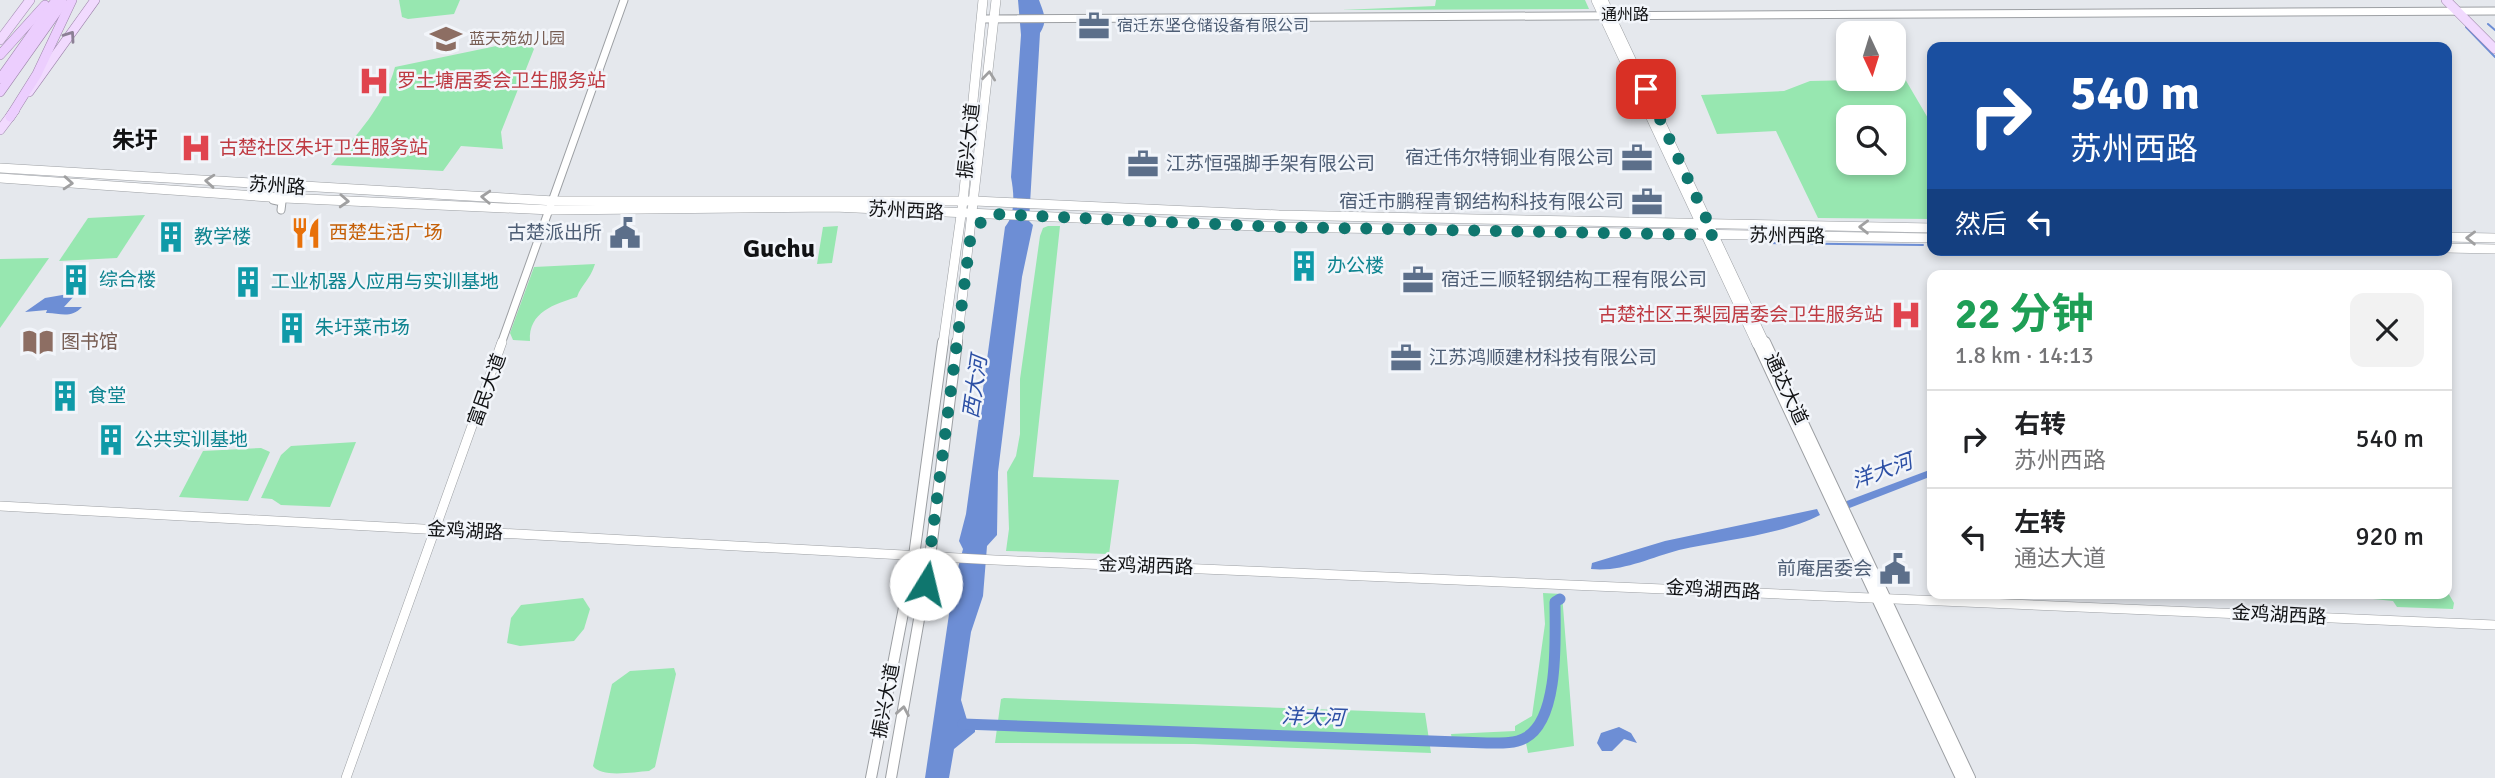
<!DOCTYPE html>
<html lang="zh">
<head>
<meta charset="utf-8">
<style>
  body { margin:0; font-family:Signika,"Noto Sans SC",sans-serif; background:#f2f2f2; color:#202124; height:100vh; display:flex; flex-direction:column; font-size:26px; white-space:nowrap }
  * { box-sizing:border-box; margin:0 }
  p { font-size:23px; color:#757577 }
  .icon { flex:none; width:38px; height:38px; fill:none; stroke:currentColor; stroke-width:2; stroke-linecap:round; stroke-linejoin:round }
  .map { position:relative; flex:1; overflow:hidden }
  .side { position:absolute; left:1927px; top:270px; width:525px; height:329px; display:flex; flex-direction:column; background:#fff; border-radius:14px; box-shadow:0 4px 10px #0003 }
  .side>* { flex:none }
  .hud { position:absolute; left:1927px; top:42px; width:525px; height:214px; border-radius:14px; box-shadow:0 4px 10px #0003; background:#1a4fa0; color:#fff; overflow:hidden }
  .needle { width:46px; rotate:176deg }
  .tools { position:absolute; left:1836px; top:21px; display:grid; gap:14px }
  .tools a { display:grid; place-items:center; width:70px; height:70px; border-radius:14px; background:#fff; box-shadow:0 4px 10px #0003; font-size:35px }
  .pin { position:absolute; display:grid; place-items:center; width:60px; height:60px; color:#fff; margin:-30px; border-radius:14px; box-shadow:0 4px 10px #0006 }
  .me { position:absolute; width:77px; margin:-38px; rotate:9deg; stroke-linejoin:round; filter:drop-shadow(0 0 5px #0008) }
  .turn { display:flex; align-items:center; gap:24px; height:147px; padding:0 28px; font-size:32px }
  .turn .icon { width:91px; height:91px; stroke-width:2.5 }
  .turn b { display:block; font-size:49px; line-height:60px }
  .then { display:flex; align-items:center; height:66px; padding:0 28px; background:#0003; gap:14px; font-size:26px }
  .round { display:grid; place-items:center; flex:none; width:74px; height:74px; border-radius:14px; background:#f2f2f2 }
  .overview { display:flex; align-items:center; justify-content:space-between; height:119px; padding:0 28px }
  h1 { font-size:42px; font-weight:700; line-height:52px; color:#1e9e55 }
  ul { padding:0; list-style:none }
  li { display:flex; align-items:center; gap:21px; height:98px; padding:0 28px; border-top:2px solid #e0e0e0 }
  li div { flex:1 }
  li b { display:block; font-size:26px }
  li em { font-style:normal }
  .map>svg:first-child { display:block }
  .green { fill:#97e7b0; fill-rule:evenodd }
  .water { fill:#6d8ed5 }
  .lines { fill:none; stroke-linecap:round; stroke-linejoin:round }
  .stream { stroke:#6d8ed5; stroke-width:2 }
  .river { stroke:#6d8ed5; stroke-width:11 }
  .tertiary-far1-casing { stroke:#9c9fa3; stroke-width:9 }
  .tertiary-casing { stroke:#9c9fa3; stroke-width:10 }
  .secondary-far1-casing { stroke:#9c9fa3; stroke-width:10 }
  .secondary-casing { stroke:#9c9fa3; stroke-width:12 }
  .primary-casing { stroke:#9d84ab; stroke-width:10 }
  .trunk-casing { stroke:#9d84ab; stroke-width:10 }
  .tertiary-far1 { stroke:#fff; stroke-width:7 }
  .tertiary { stroke:#fff; stroke-width:9 }
  .secondary-far1 { stroke:#fff; stroke-width:9 }
  .secondary { stroke:#fff; stroke-width:10 }
  .primary { stroke:#f1dafe; stroke-width:9 }
  .trunk { stroke:#eccefe; stroke-width:9 }
  .oneway { stroke:#8c8095 }
  .oneway2 { stroke:#a0a0a1 }
  .route { stroke:#0f766e; stroke-width:12; stroke-dasharray:0 21.6 }
  .labels { text-anchor:middle; dominant-baseline:central; stroke-width:5; stroke-linejoin:round; paint-order:stroke }
  .far-street-label { font-size:16px; fill:#111214; stroke:#f2f5fa }
  .far-service-label { font-size:16px; fill:#4e5e75; stroke:#f2f5fa; text-anchor:start }
  .far-education-label { font-size:16px; fill:#785e54; stroke:#f2f5fa; text-anchor:start }
  .health-label { font-size:19px; fill:#be3a42; stroke:#f2f5fa; text-anchor:start }
  .street-label { font-size:19px; fill:#111214; stroke:#f2f5fa }
  .service-label { font-size:19px; fill:#4e5e75; stroke:#f2f5fa; text-anchor:end }
  .food-label { font-size:19px; fill:#c56008; stroke:#f2f5fa; text-anchor:start }
  .culture-label { font-size:19px; fill:#0d838f; stroke:#f2f5fa; text-anchor:start }
  .education-label { font-size:19px; fill:#785e54; stroke:#f2f5fa; text-anchor:start }
  .water-label { font-size:21px; font-style:italic; fill:#2d50a5; stroke:#f2f5fa }
  .quarter-label { font-size:23px; font-weight:bold; fill:#111214; stroke:#f2f5fa }
  .district-label { font-size:26px; font-weight:bold; fill:#111214; stroke:#f2f5fa }
</style>
</head>
<body>
<div class="map">
<svg width="2495" height="778" viewBox="0 0 2495 778">
  <rect width="100%" height="100%" fill="#e5e8ed"/>
  <g class="green">
    <polygon points="399,0 460,0 454,14 408,19 402,17"/>
    <polygon points="1436,0 1585,0 1589,9 1341,10 1435,6"/>
    <path d="M506,44h23l5,5 -33,83 2,17 -42,-3 -18,25 -112,-6c25,-29 54,-60 64,-98z"/>
    <path d="M1905,79l27,46v94l-114,-1 -42,-87 -59,3 -16,-39 83,-4 26,-10zM1848,117h46v46h-46z"/>
    <polygon points="145,215 117,258 59,261 88,218"/>
    <polygon points="838,226 832,263 817,264 823,227"/>
    <polygon points="1048,226 1060,226 1033,477 1119,480 1109,554 1006,551 1009,529 1007,472 1016,456 1020,434 1020,379 1040,236 1043,228"/>
    <polygon points="49,258 0,328 0,259"/>
    <path d="M595,264c-5,16 -14,21 -18,33 -22,7 -49,15 -47,44l-17,-1 -3,-7 24,-66z"/>
    <polygon points="356,442 330,507 281,505 272,499 261,498 281,455 291,446"/>
    <polygon points="261,448 270,452 248,501 179,497 203,451"/>
    <polygon points="2447,591 2454,603 2453,609 2397,607 2393,601 2373,599 2369,593"/>
    <polygon points="1543,593 1562,594 1574,746 1528,753 1526,743 1453,745 1451,734 1515,731 1515,726 1532,716 1545,624"/>
    <polygon points="583,598 590,609 584,629 574,641 520,646 507,643 511,618 521,605"/>
    <path d="M674,668l2,6 -21,93 -6,4c-16,1 -48,7 -56,-5l19,-82 18,-13z"/>
    <polygon points="1004,698 1425,713 1431,753 1194,744 995,743 1001,699"/>
  </g>
  <g class="water">
    <path d="M1018,0h21c5,14 9,20 1,33l-11,188 4,4 -11,52 -24,195 -1,63 -10,11 -4,50 -12,36 -10,68 6,20 8,2v10l-21,17 -5,29h-24l28,-191 10,-38 -4,-8 7,-27 39,-287c11,-13 9,-34 6,-50l10,-142z"/>
    <path d="M68,294l7,1 -11,12h18c-12,13 -25,5 -36,6l1,-3 -22,2 20,-14z"/>
    <polygon points="1932,469 1932,476 1847,509 1844,502"/>
    <path d="M1817,509l3,6c-38,20 -98,25 -141,35 -30,8 -56,22 -88,19l1,-6 73,-22z"/>
    <polygon points="1619,727 1631,733 1637,743 1624,739 1612,751 1602,751 1597,743 1601,733"/>
  </g>
  <g class="lines">
    <g class="stream">
      <polyline points="2488,24 2495,30"/>
      <polyline points="2466,27 2495,57"/>
      <polyline points="1768,243 1923,245"/>
      <polyline points="2091,250 2107,251"/>
    </g>
    <path class="river" d="M963,724l524,19c12,0 27,1 38,-5 35,-18 30,-102 30,-136l5,-3"/>
    <defs>
      <g id="tertiary-far1">
        <polyline points="981,19 2495,11"/>
        <polyline points="273,200 282,202 281,210"/>
        <polyline points="501,344 624,0"/>
      </g>
      <g id="tertiary">
        <polyline points="0,506 995,560 2495,625"/>
        <polyline points="346,778 502,342"/>
      </g>
      <g id="secondary-far1">
        <polyline points="1596,0 1757,344"/>
        <polyline points="1603,0 1765,344"/>
        <polyline points="0,168 554,201 975,201 1279,215 1932,228"/>
        <polyline points="0,178 284,198 551,210 834,207 1279,227 1932,238"/>
        <polyline points="2446,237 2495,238"/>
        <polyline points="2446,248 2495,249"/>
        <polyline points="943,344 963,201 983,0"/>
        <polyline points="957,344 996,0"/>
      </g>
      <g id="secondary">
        <polyline points="1757,342 1961,778"/>
        <polyline points="1765,342 1970,778"/>
        <polyline points="871,778 914,556 943,342"/>
        <polyline points="891,778 930,557 957,342"/>
      </g>
      <g id="primary">
        <polyline points="2446,0 2495,49"/>
        <polyline points="0,40 30,0"/>
        <polyline points="29,92 95,0"/>
        <polyline points="0,130 15,110"/>
      </g>
      <g id="trunk">
        <polyline points="0,55 45,5"/>
        <polyline points="0,79 56,0"/>
        <polyline points="0,92 63,3"/>
        <polyline points="10,117 37,74 72,0"/>
      </g>
    </defs>
    <use href="#tertiary-far1" class="tertiary-far1-casing"/>
    <use href="#tertiary" class="tertiary-casing"/>
    <use href="#secondary-far1" class="secondary-far1-casing"/>
    <use href="#secondary" class="secondary-casing"/>
    <use href="#primary" class="primary-casing"/>
    <use href="#trunk" class="trunk-casing"/>
    <use href="#tertiary-far1" class="tertiary-far1"/>
    <use href="#tertiary" class="tertiary"/>
    <use href="#secondary-far1" class="secondary-far1"/>
    <use href="#secondary" class="secondary"/>
    <use href="#primary" class="primary"/>
    <use href="#trunk" class="trunk"/>
  </g>
  <defs><path id="oneway-chevron" d="M-2-3.5L2.5 0L-2 3.5" fill="none" stroke-width="1.6" stroke-linecap="round" stroke-linejoin="round" transform="scale(1.75)"/></defs>
  <use class="oneway" href="#oneway-chevron" transform="translate(70 36) rotate(-55)"/>
  <g class="oneway2">
    <use href="#oneway-chevron" transform="translate(989 76) rotate(-84)"/>
    <use href="#oneway-chevron" transform="translate(210 181) rotate(-176)"/>
    <use href="#oneway-chevron" transform="translate(68 183) rotate(4)"/>
    <use href="#oneway-chevron" transform="translate(486 197) rotate(-177)"/>
    <use href="#oneway-chevron" transform="translate(344 201) rotate(3)"/>
    <use href="#oneway-chevron" transform="translate(1864 227) rotate(-179)"/>
    <use href="#oneway-chevron" transform="translate(2471 238) rotate(-179)"/>
    <use href="#oneway-chevron" transform="translate(903 711) rotate(-80)"/>
  </g>
  <g class="lines">
    <path class="route" d="M926,584l44,-343c5,-13 10,-20 22,-27l287,13 435,8 -68,-146"/>
  </g>
  <defs>
    <symbol id="office-bare" viewBox="-9 -9 18 18"><path d="M-6-3h4V-5.5h4V-3h4V5H-6ZM-1-4.5V-3h2v-1.5ZM-6 0V1H6V0Z" fill="#5c6f8a" stroke="#f2f5fa" stroke-width="2.5" paint-order="stroke"/></symbol>
    <symbol id="school-bare" viewBox="-9 -9 18 18"><path d="M0-5L7-2L0 1L-7-2ZM-4 1L0 2.5L4 1V4Q0 6-4 4Z" fill="#8d6e63" stroke="#f2f5fa" stroke-width="2.5" paint-order="stroke"/></symbol>
    <symbol id="hospital-bare" viewBox="-9 -9 18 18"><path d="M-5-5h3v3.5h4V-5h3V5h-3V1.5h-4V5h-3Z" fill="#e0444e" stroke="#f2f5fa" stroke-width="2.5" paint-order="stroke"/></symbol>
    <symbol id="restaurant-bare" viewBox="-9 -9 18 18"><path d="M-5-6h1v4h1v-4h1v4h1v-4h1v5L-1.5 .5V6h-2V.5L-5-1ZM5-6V6H3V1.5H1.5Q1.5-4 5-6Z" fill="#e8710a" stroke="#f2f5fa" stroke-width="2.5" paint-order="stroke"/></symbol>
    <symbol id="civic-bare" viewBox="-9 -9 18 18"><path d="M-.6-6.5H3V-4.5H.6V-3L4-1V1h2V6H-6V1h2V-1L-.6-3ZM-1.2 2.5V6h2.4V2.5Z" fill="#5c6f8a" stroke="#f2f5fa" stroke-width="2.5" paint-order="stroke"/></symbol>
    <symbol id="building-bare" viewBox="-9 -9 18 18"><path d="M-4-6H4V6H1V3H-1V6H-4ZM-2.5-4.3h1.7v1.8h-1.7ZM.8-4.3h1.7v1.8H.8ZM-2.5-1h1.7V.8h-1.7ZM.8-1h1.7V.8H.8Z" fill="#0f9aa8" stroke="#f2f5fa" stroke-width="2.5" paint-order="stroke"/></symbol>
    <symbol id="library-bare" viewBox="-9 -9 18 18"><path d="M-6-4Q-3-5.5-.7-3.5V5Q-3 3-6 4ZM6-4Q3-5.5 .7-3.5V5Q3 3 6 4Z" fill="#8d6e63" stroke="#f2f5fa" stroke-width="2.5" paint-order="stroke"/></symbol>
  </defs>
  <g fill-rule="evenodd">
    <use href="#office-bare" x="1072" y="4" width="44" height="44"/>
    <use href="#school-bare" x="424" y="17" width="44" height="44"/>
    <use href="#hospital-bare" x="352" y="59" width="44" height="44"/>
    <use href="#hospital-bare" x="174" y="126" width="44" height="44"/>
    <use href="#office-bare" x="1615" y="136" width="44" height="44"/>
    <use href="#office-bare" x="1121" y="142" width="44" height="44"/>
    <use href="#office-bare" x="1625" y="180" width="44" height="44"/>
    <use href="#restaurant-bare" x="284" y="211" width="44" height="44"/>
    <use href="#civic-bare" x="603" y="211" width="44" height="44"/>
    <use href="#building-bare" x="149" y="215" width="44" height="44"/>
    <use href="#building-bare" x="1282" y="244" width="44" height="44"/>
    <use href="#building-bare" x="54" y="258" width="44" height="44"/>
    <use href="#office-bare" x="1396" y="258" width="44" height="44"/>
    <use href="#building-bare" x="226" y="260" width="44" height="44"/>
    <use href="#hospital-bare" x="1884" y="293" width="44" height="44"/>
    <use href="#building-bare" x="270" y="306" width="44" height="44"/>
    <use href="#library-bare" x="16" y="320" width="44" height="44"/>
    <use href="#office-bare" x="1384" y="336" width="44" height="44"/>
    <use href="#building-bare" x="43" y="374" width="44" height="44"/>
    <use href="#building-bare" x="89" y="418" width="44" height="44"/>
    <use href="#civic-bare" x="1873" y="547" width="44" height="44"/>
  </g>
  <g class="labels">
    <g class="far-street-label">
      <text x="1625" y="15">通州路</text>
    </g>
    <g class="far-service-label">
      <text x="1117" y="26">宿迁东坚仓储设备有限公司</text>
    </g>
    <g class="far-education-label">
      <text x="469" y="39">蓝天苑幼儿园</text>
    </g>
    <g class="health-label">
      <text x="397" y="81">罗土塘居委会卫生服务站</text>
      <text x="219" y="148">古楚社区朱圩卫生服务站</text>
      <text x="1883" y="315" text-anchor="end">古楚社区王梨园居委会卫生服务站</text>
    </g>
    <g class="street-label">
      <text transform="translate(969 141) rotate(-84)">振兴大道</text>
      <text transform="translate(277 186) rotate(4)">苏州路</text>
      <text transform="translate(906 211) rotate(3)">苏州西路</text>
      <text transform="translate(1787 236) rotate(1)">苏州西路</text>
      <text transform="translate(1786 389) rotate(65)">通达大道</text>
      <text transform="translate(487 390) rotate(-70)">富民大道</text>
      <text transform="translate(465 531) rotate(3)">金鸡湖路</text>
      <text transform="translate(1146 566) rotate(2)">金鸡湖西路</text>
      <text transform="translate(1713 590) rotate(3)">金鸡湖西路</text>
      <text transform="translate(2279 615) rotate(3)">金鸡湖西路</text>
      <text transform="translate(886 701) rotate(-79)">振兴大道</text>
    </g>
    <g class="service-label">
      <text x="1614" y="158">宿迁伟尔特铜业有限公司</text>
      <text x="1166" y="164" text-anchor="start">江苏恒强脚手架有限公司</text>
      <text x="1624" y="202">宿迁市鹏程青钢结构科技有限公司</text>
      <text x="602" y="233">古楚派出所</text>
      <text x="1441" y="280" text-anchor="start">宿迁三顺轻钢结构工程有限公司</text>
      <text x="1429" y="358" text-anchor="start">江苏鸿顺建材科技有限公司</text>
      <text x="1872" y="569">前庵居委会</text>
    </g>
    <g class="food-label">
      <text x="329" y="233">西楚生活广场</text>
    </g>
    <g class="culture-label">
      <text x="194" y="237">教学楼</text>
      <text x="1327" y="266">办公楼</text>
      <text x="99" y="280">综合楼</text>
      <text x="271" y="282">工业机器人应用与实训基地</text>
      <text x="315" y="328">朱圩菜市场</text>
      <text x="88" y="396">食堂</text>
      <text x="134" y="440">公共实训基地</text>
    </g>
    <g class="education-label">
      <text x="61" y="342">图书馆</text>
    </g>
    <g class="water-label">
      <text transform="translate(975 387) rotate(-82)">西大河</text>
      <text transform="translate(1882 471) rotate(-20)">洋大河</text>
      <text transform="translate(1313 717) rotate(2)">洋大河</text>
    </g>
    <g class="quarter-label">
      <text x="135" y="140">朱圩</text>
    </g>
    <g class="district-label">
      <text x="779" y="249">Guchu</text>
    </g>
  </g>
</svg>
<div class="tools">
<a><svg class="needle" viewBox="-14 -14 28 28"><path d="M0-13l5 13h-10z" fill="#e53935"/><path d="M0 13l5-13h-10z" fill="#757577"/></svg></a>
<a><svg class="icon" aria-label="search" viewBox="0 0 24 24"><circle cx="10" cy="10" r="6"/><path d="M15 15l6 6"/></svg></a>
</div>
<div class="pin" style="left:1646px;top:89px;background:#d93025"><svg class="icon" aria-label="arrive" viewBox="0 0 24 24"><path d="M6 21V4h12l-3 4 3 4H6"/></svg></div>
<svg class="me" style="left:926px;top:584px" viewBox="-20 -20 40 40"><circle r="19" fill="#fff"/><path d="M0-13L10 11 0 6-10 11z" fill="#0f766e"/></svg>
<div class="hud">
<div class="turn"><svg class="icon" aria-label="right" viewBox="0 0 24 24"><path d="M7 20v-9h11M14 6l5 5-5 5"/></svg><div><b>540 m</b>苏州西路</div></div>
<div class="then">然后<svg class="icon" aria-label="left" viewBox="0 0 24 24"><path d="M17 20v-9H6M10 6l-5 5 5 5"/></svg></div>
</div>
<section class="side">
<div class="overview"><div><h1>22 分钟</h1><p>1.8 km · 14:13</p></div><a class="round"><svg class="icon" aria-label="close" viewBox="0 0 24 24"><path d="M6 6l12 12M18 6L6 18"/></svg></a></div>
<ul>
<li><svg class="icon" aria-label="right" viewBox="0 0 24 24"><path d="M7 20v-9h11M14 6l5 5-5 5"/></svg><div><b>右转</b><p>苏州西路</p></div><em>540 m</em></li>
<li><svg class="icon" aria-label="left" viewBox="0 0 24 24"><path d="M17 20v-9H6M10 6l-5 5 5 5"/></svg><div><b>左转</b><p>通达大道</p></div><em>920 m</em></li>
</ul>
</section>
</div>
</body>
</html>
